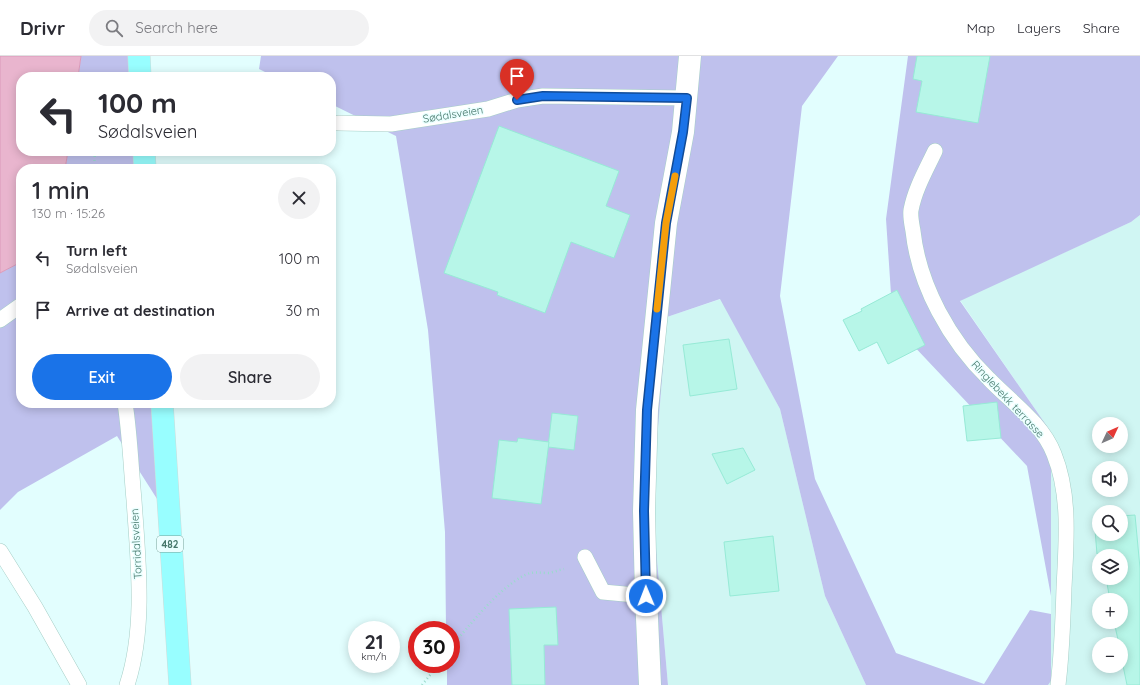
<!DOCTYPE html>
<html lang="en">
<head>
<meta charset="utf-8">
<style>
  body { margin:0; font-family:Quicksand,sans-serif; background:#f2f2f3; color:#2b2b33; height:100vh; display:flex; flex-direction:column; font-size:15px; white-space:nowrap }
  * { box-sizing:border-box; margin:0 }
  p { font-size:13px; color:#7c7c81 }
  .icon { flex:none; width:22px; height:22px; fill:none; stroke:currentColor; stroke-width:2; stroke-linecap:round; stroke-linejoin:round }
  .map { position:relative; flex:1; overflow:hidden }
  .side { position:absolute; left:16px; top:108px; width:320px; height:244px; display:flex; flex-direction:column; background:#fff; border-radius:16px; box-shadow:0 2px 10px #0003 }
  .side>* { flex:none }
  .guide { position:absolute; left:16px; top:16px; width:320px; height:84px; border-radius:16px; box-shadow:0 2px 10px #0003; background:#fff; color:#2b2b33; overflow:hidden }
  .needle { width:26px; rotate:46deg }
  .fabs { position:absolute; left:1092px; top:361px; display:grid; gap:8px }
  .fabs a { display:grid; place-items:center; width:36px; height:36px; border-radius:50%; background:#fff; box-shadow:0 2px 10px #0003; font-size:20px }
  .speed { position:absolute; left:348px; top:565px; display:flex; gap:8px; font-size:20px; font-weight:700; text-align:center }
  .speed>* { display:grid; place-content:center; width:52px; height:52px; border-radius:50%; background:#fff; box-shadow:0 2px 10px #0003; line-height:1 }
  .speed small { font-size:10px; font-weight:400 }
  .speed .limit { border:6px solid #d22; background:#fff; color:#111 }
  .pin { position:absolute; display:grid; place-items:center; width:34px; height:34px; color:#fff; margin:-41px -17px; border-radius:50% 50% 50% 0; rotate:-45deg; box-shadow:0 0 4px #0007 }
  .pin .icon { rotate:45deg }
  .me { position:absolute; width:44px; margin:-22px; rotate:359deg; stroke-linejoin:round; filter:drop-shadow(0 0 3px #0008) }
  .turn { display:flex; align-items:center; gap:14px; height:84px; padding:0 16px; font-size:18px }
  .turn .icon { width:52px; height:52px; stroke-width:2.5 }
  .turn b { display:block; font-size:28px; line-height:34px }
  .round { display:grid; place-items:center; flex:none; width:42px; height:42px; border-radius:21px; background:#f2f2f3 }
  .headline { display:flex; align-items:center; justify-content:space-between; height:68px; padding:0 16px }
  h1 { font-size:24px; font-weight:600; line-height:30px }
  .button { display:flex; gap:8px; margin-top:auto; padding:8px 16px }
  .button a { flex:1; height:46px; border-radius:24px; background:#1a73e8; color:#fff; font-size:16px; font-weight:600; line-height:46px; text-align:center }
  .button a+a { background:#f2f2f3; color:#2b2b33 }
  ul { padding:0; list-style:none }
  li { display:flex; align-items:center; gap:12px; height:52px; padding:0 16px }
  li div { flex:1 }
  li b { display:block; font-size:15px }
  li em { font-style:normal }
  header { display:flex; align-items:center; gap:24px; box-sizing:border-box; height:56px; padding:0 20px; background:#fff; border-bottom:1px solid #e1e1e2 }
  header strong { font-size:19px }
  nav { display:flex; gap:22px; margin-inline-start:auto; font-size:14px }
  .search { width:280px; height:36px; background:#f2f2f3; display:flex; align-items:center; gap:10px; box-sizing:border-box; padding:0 14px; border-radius:22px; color:#7c7c81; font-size:15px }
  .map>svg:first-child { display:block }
  .residential { fill:#d0f6f3; fill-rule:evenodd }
  .green { fill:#bfc1ed }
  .water { fill:#e9b5ce; stroke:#dc9ab9 }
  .building { fill:#b7f6e8; stroke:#96ead6 }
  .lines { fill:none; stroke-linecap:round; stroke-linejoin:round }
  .lane-casing { stroke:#a5cec6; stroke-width:16 }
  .street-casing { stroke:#a5cec6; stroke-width:23 }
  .primary-casing { stroke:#cfdcd9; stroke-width:23 }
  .path { stroke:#9adbcc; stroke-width:2.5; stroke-dasharray:1 3; stroke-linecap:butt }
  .lane { stroke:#fff; stroke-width:15 }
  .street { stroke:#fff; stroke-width:22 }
  .primary { stroke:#98feff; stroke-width:22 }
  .route-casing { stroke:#114b97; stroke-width:10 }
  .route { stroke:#1a73e8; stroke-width:7 }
  .slow { stroke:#f59e0b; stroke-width:7 }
  .labels { text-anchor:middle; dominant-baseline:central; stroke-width:3; stroke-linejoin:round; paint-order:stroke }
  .shield { fill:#eaffff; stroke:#77a097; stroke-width:1 }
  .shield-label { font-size:10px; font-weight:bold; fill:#46786b }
  .street-label { font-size:11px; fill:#46786b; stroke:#eaffff }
</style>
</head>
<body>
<header>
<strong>Drivr</strong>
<div class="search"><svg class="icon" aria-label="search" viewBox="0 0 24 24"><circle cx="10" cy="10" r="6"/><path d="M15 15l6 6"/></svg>Search here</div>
<nav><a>Map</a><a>Layers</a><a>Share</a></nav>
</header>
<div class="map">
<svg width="1140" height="629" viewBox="0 0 1140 629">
  <rect width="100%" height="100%" fill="#e2fefe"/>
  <g class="residential">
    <path d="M1140,159v470h-92l3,-4v-249l-91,-132 171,-78zM1099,368h22v22h-22zM1099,412h22v22h-22zM1099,456h22v22h-22zM1099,500h22v22h-22zM1099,544h22v22h-22zM1099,588h22v22h-22z"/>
    <polygon points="721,243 780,353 825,540 866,629 668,629 652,447 667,261"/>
  </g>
  <g class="green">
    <polygon points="81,0 141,0 142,21 78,21"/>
    <polygon points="261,0 838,0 802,50 780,240 815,423 896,597 984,628 1030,554 1051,558 1051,625 1048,629 866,629 825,540 780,353 720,243 667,261 652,447 668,629 447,629 447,608 451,608 451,574 446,574 445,476 428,274 396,80 331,48 331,21 275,21 259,13"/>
    <polygon points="908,0 1140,0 1140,159 1131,166 960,245 1051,376 1051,540 1027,410 893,268 886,163"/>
    <polygon points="68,95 145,95 146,113 65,113"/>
    <polygon points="21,206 21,347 162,347 166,457 117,380 18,436 0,454 0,217"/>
  </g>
  <polygon class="water" points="0,0 81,0 78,21 21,21 21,95 68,95 65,113 21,113 21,206 0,217"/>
  <g class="building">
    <polygon points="917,0 990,0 978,67 916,56 922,25 913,23"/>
    <polygon points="499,70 619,115 606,150 630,159 614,202 571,186 545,257 497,239 498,236 444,217"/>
    <polygon points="897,234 925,289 888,308 877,286 859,295 843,264 862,255 861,253"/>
    <polygon points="729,283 737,333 690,340 683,289"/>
    <polygon points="997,346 1001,382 967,385 963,350"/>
    <polygon points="552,357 578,360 574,394 548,391"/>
    <polygon points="518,382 549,386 541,448 492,442 499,384 517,386"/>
    <polygon points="743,392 755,414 727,428 712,398"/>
    <polygon points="1135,459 1140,512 1140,629 1127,629 1121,600 1121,588 1119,588 1114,566 1121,566 1121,544 1110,544 1106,522 1121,522 1121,500 1097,498 1094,462 1099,462 1099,478 1121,478 1121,460"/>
    <polygon points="773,480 779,535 730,540 724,486"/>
    <polygon points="556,551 558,589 544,589 545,629 512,629 509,553"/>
  </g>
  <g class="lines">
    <defs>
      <g id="lane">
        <polyline points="338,67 391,68 488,53 517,44 543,40 687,42"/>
        <path d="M935,95c-9,19 -20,38 -24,59 -1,6 1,15 2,21 6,55 37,110 76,148 22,23 53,44 65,75 17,42 12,90 10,134 -1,33 -2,65 -6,97"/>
        <polyline points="0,264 21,249"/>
        <path d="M125,347c5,32 6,65 9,97 4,60 12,127 -7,185"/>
        <polyline points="0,495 35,551 79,629"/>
        <polyline points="585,501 603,536 646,540"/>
      </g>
      <polyline id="street" points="650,629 646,540 644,455 647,354 666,167 683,76 690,0"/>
      <g id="primary">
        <polyline points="139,0 140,21"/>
        <polyline points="144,95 145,113"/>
        <polyline points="162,347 180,629"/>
      </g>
    </defs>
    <use href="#lane" class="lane-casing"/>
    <use href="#street" class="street-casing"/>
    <use href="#primary" class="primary-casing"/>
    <g class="path">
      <polyline points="94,113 95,95"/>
      <path d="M451,592c17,-22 49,-61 74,-73 8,-4 15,-2 24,-2 5,-1 10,-3 15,-4"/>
      <polyline points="422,629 439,608"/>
    </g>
    <use href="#lane" class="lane"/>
    <use href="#street" class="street"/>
    <use href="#primary" class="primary"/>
  </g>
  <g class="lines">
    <defs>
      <polyline id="route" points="517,44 543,40 687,42 683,76 666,167 647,354 644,455 646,540"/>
    </defs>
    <use href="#route" class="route-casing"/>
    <use href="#route" class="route"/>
    <polyline class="slow" points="657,253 666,167 675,120"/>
  </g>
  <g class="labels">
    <rect class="shield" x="157" y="480" width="26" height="16" rx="3"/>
    <g class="shield-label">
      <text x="170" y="488">482</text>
    </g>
    <g class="street-label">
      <text transform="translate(453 58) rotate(-9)">Sødalsveien</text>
      <text transform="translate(1008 343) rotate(47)">Ringlebekk terrasse</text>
      <text transform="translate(136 488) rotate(-93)">Torridalsveien</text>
    </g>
  </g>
</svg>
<div class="fabs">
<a><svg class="needle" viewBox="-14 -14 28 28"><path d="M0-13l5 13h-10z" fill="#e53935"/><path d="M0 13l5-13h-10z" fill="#7c7c81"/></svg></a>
<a><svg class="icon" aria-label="sound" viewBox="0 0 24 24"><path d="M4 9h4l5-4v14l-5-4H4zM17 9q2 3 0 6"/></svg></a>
<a><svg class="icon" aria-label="search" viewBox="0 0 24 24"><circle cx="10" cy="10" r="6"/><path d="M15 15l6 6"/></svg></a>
<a><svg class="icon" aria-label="layers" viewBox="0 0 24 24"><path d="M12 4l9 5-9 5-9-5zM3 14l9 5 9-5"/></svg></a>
<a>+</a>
<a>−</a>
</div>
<div class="speed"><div>21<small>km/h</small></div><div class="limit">30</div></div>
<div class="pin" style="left:517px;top:44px;background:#d93025"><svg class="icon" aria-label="arrive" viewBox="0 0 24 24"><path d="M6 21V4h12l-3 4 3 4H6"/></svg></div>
<svg class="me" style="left:646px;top:540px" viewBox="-20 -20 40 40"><circle r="17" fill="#1a73e8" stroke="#fff" stroke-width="3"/><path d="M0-11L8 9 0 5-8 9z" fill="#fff"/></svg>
<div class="guide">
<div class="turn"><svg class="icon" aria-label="left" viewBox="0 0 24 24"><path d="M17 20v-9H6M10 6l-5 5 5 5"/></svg><div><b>100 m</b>Sødalsveien</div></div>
</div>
<section class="side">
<div class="headline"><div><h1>1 min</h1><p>130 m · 15:26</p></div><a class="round"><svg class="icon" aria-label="close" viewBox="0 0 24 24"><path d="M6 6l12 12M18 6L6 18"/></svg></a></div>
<ul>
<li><svg class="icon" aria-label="left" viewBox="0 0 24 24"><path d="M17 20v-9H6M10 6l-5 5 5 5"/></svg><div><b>Turn left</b><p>Sødalsveien</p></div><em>100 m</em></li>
<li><svg class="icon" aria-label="arrive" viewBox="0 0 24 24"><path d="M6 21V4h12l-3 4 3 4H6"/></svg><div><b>Arrive at destination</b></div><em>30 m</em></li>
</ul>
<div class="button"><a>Exit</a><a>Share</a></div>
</section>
</div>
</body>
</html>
